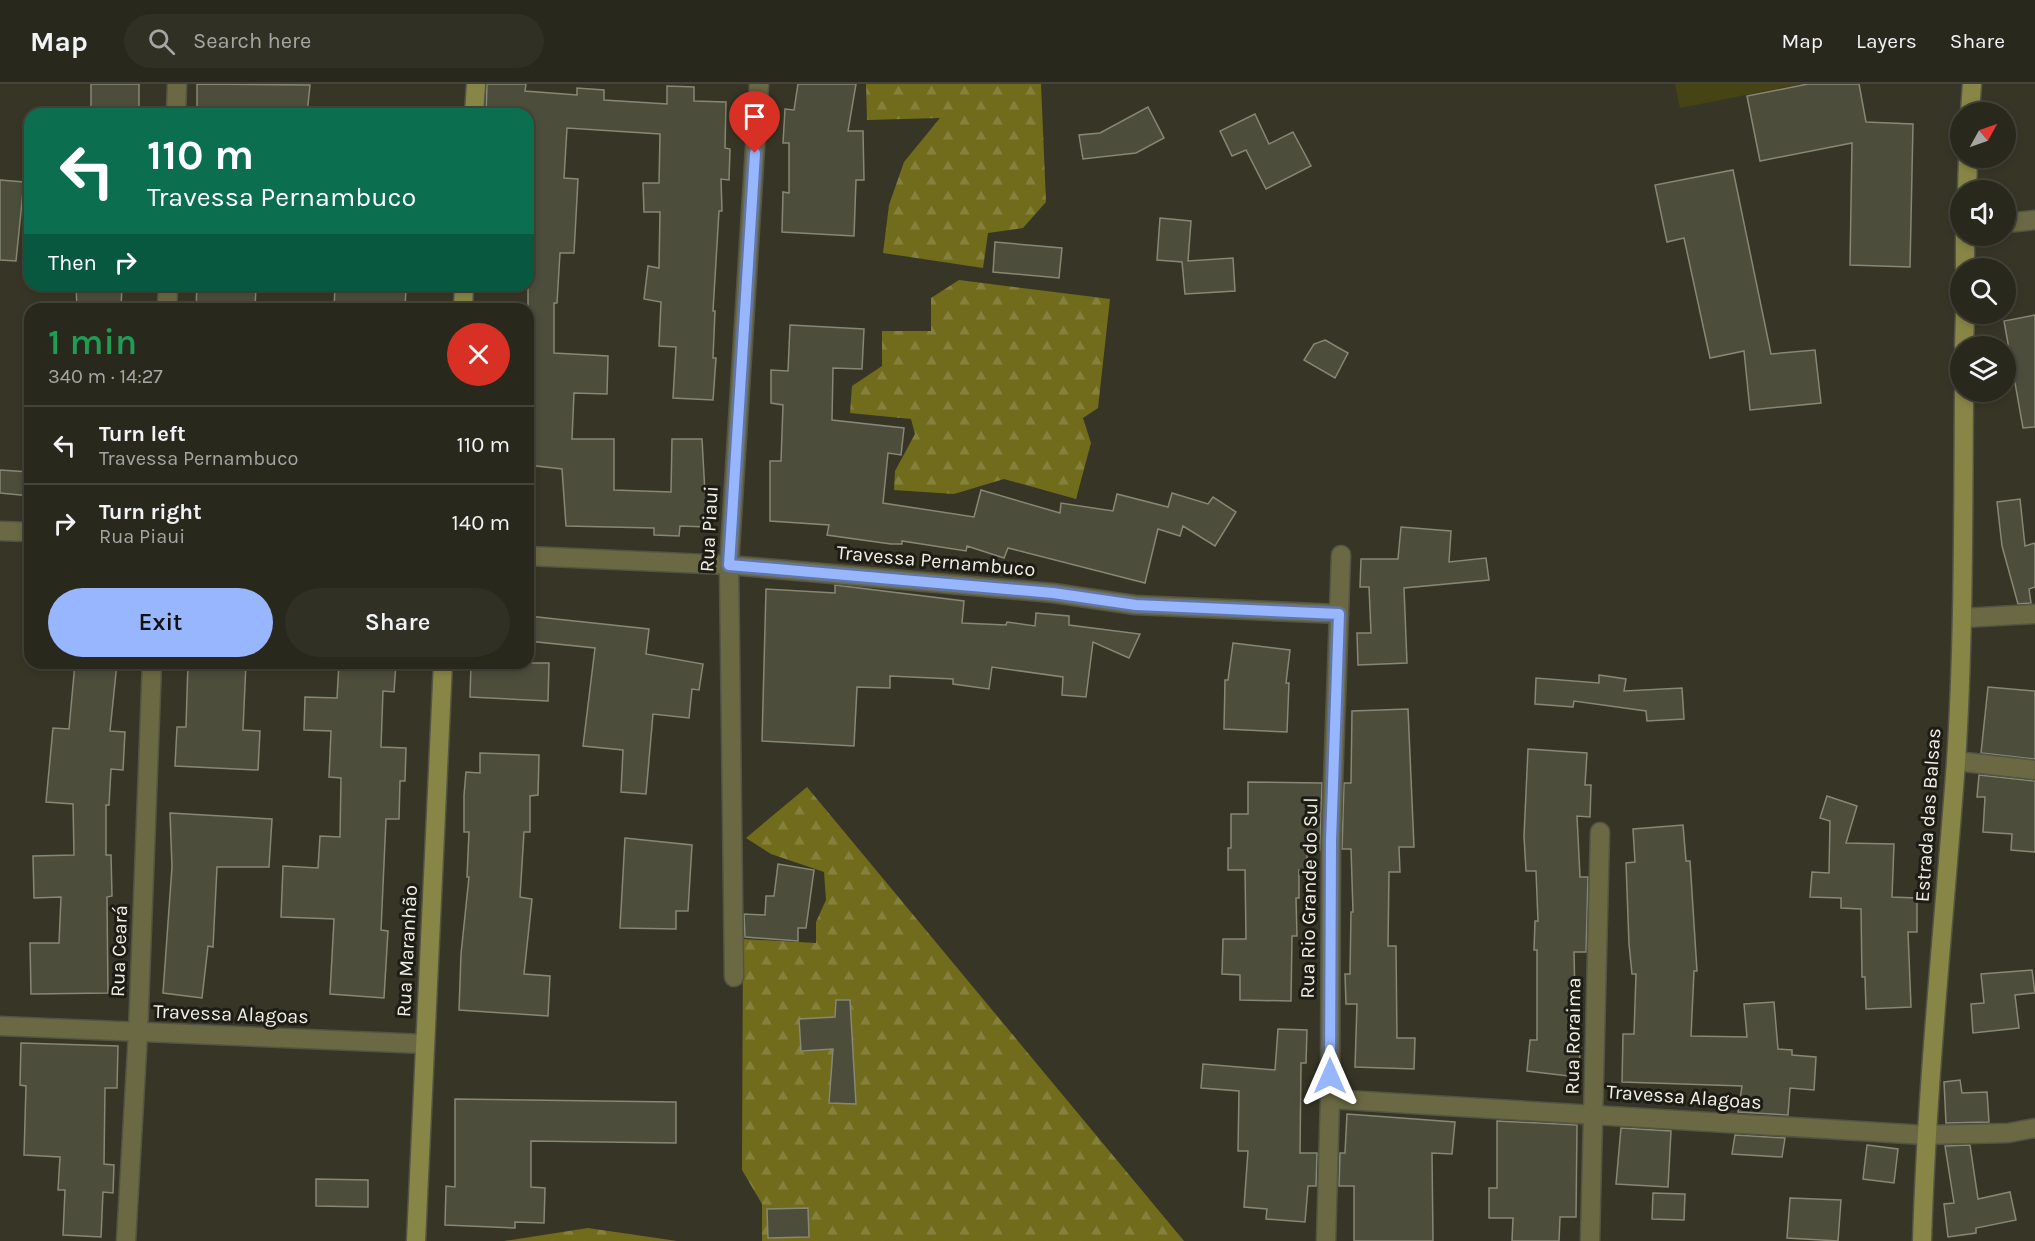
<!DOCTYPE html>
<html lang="en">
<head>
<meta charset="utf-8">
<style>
  body { margin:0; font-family:Karla,sans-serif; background:#313025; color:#f1f3f6; height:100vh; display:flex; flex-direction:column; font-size:22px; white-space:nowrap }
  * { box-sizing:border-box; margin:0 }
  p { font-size:20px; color:#a5a6a3 }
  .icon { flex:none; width:33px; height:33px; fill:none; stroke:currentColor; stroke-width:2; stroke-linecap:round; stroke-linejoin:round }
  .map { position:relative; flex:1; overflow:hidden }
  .panel { position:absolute; left:24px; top:219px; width:510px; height:366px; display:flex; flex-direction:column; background:#29281c; border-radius:18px; box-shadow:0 3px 9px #0003,0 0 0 2px #45443b }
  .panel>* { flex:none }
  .top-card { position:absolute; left:24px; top:24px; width:510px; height:183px; border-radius:18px; box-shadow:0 3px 9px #0003,0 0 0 2px #45443b; background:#0b6e4f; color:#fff; overflow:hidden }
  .needle { width:39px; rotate:50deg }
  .controls { position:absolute; left:1950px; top:18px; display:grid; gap:12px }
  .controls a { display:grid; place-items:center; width:66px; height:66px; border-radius:50%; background:#29281c; box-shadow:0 3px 9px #0003,0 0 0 2px #45443b; font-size:30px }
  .pin { position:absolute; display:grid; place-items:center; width:51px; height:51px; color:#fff; margin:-62px -26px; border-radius:50% 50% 50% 0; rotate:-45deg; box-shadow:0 0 6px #0007 }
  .pin .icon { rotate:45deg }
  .me { position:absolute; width:66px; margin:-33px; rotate:0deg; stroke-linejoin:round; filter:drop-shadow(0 0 4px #0008) }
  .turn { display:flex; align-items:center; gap:21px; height:126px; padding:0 24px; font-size:27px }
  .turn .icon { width:78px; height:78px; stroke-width:2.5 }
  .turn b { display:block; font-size:42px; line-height:51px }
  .then { display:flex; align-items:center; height:57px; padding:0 24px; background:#0003; gap:12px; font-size:22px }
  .round { display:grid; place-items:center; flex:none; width:63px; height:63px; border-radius:32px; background:#313025 }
  .headline { display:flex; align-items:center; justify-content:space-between; height:102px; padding:0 24px }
  h1 { font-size:36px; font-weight:600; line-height:45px; color:#1e9e55 }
  .action { display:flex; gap:12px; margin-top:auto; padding:12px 24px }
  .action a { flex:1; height:69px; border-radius:36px; background:#97b6fd; color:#111; font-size:24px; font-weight:600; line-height:69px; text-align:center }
  .action a+a { background:#313025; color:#f1f3f6 }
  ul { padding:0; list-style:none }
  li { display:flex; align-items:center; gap:18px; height:78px; padding:0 24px; border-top:2px solid #45443b }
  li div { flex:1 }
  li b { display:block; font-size:22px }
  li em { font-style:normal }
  header { display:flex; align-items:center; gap:36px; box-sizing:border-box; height:84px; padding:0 30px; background:#29281c; border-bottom:2px solid #45443b }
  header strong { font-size:28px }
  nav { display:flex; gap:33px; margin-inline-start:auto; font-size:21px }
  .search { width:420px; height:54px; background:#313025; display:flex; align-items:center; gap:15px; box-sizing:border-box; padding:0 21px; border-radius:33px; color:#a5a6a3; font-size:22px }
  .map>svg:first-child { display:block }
  .forest { fill:url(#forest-firs) }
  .pitch { fill:#464415 }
  .building { fill:#4d4d3c; stroke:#878774; stroke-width:1.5 }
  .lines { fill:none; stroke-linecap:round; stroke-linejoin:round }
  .street-casing { stroke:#545445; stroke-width:21 }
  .secondary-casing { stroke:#545445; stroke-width:21 }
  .street { stroke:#6b6943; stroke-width:18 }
  .secondary { stroke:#888647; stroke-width:18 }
  .route-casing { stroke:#6276a4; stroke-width:15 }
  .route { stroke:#97b6fd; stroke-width:10 }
  .labels { text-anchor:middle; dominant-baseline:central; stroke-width:6; stroke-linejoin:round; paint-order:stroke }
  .street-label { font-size:20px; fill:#efefe5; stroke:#1d1d16 }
</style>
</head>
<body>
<header>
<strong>Map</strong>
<div class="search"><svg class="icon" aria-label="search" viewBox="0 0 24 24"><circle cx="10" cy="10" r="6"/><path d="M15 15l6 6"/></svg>Search here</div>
<nav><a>Map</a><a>Layers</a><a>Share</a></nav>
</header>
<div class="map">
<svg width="2035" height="1157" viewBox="0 0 2035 1157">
  <defs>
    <pattern id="forest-firs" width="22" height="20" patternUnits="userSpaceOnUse" patternTransform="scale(1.5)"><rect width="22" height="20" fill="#706c1c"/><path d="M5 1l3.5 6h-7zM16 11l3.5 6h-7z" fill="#85813d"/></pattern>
  </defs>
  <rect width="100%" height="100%" fill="#373626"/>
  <g class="forest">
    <polygon points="866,0 1041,0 1046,118 1023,144 988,149 983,184 883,169 889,121 904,78 940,34 867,36"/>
    <polygon points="959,196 1110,215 1098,324 1083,334 1091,359 1076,415 1004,395 954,410 894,406 895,387 915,350 911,335 850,329 852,302 882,282 882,247 931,247 931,214"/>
    <polygon points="807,703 1184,1157 762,1157 762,1120 742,1086 743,855 816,859 816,838 826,816 824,788 771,770 746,754"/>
    <polygon points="588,1144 677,1157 504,1157"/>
  </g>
  <polygon class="pitch" points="1675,0 1801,0 1680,24"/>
  <g class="building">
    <rect x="91" y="0" width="48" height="30"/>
    <polygon points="197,0 310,1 307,30 262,26 262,30 206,30 206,23 197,23"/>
    <polygon points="487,0 526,0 525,7 577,11 577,4 604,6 604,16 667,20 667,2 694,3 694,17 726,18 725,64 730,65 729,96 721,95 722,127 719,127 713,227 715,227 713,274 716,274 713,316 673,314 676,263 659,262 661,218 644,215 648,182 659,184 660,128 644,128 643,99 659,99 660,50 567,44 564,94 578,95 574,169 560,169 557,219 554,219 554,269 608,272 607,310 574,309 572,355 614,355 614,406 671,408 672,355 702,355 705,409 708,409 707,443 680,442 679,452 654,451 654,444 566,442 562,385 528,381 528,30 486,30"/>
    <polygon points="798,0 856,0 848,47 863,47 864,96 856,96 854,152 782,148 783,108 789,109 789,59 783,59 785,25 794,26"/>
    <polygon points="1808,0 1859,0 1866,38 1913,40 1910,183 1850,181 1852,59 1760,77 1747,12"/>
    <polygon points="1148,23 1164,54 1136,69 1083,75 1079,51 1100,49"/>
    <polygon points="1255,30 1269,60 1293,48 1311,82 1266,105 1246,66 1232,72 1220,47"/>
    <polygon points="1733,86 1771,270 1815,266 1821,319 1750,326 1744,267 1710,274 1684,154 1667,158 1655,101"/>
    <polygon points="0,96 24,98 16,177 0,176"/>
    <polygon points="1160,134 1191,137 1188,177 1233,174 1235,207 1185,210 1182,178 1157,176"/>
    <polygon points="995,158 1062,164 1059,194 993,188"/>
    <polygon points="76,201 122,201 121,225 77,225"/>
    <polygon points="197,201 256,202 255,225 196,225"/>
    <polygon points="335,202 406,205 405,225 334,225"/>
    <polygon points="2035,231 2035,343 2023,344 2004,237"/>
    <polygon points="790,241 864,245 862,285 833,284 832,336 904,344 901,371 888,369 883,419 974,433 981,406 1060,429 1061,419 1113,427 1117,410 1168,423 1172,409 1208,420 1213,413 1236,428 1215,462 1183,442 1180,452 1158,445 1145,499 1008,464 1004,474 967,462 966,467 902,457 902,460 891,460 827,451 829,441 770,437 770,377 781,377 783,321 771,319 771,286 788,287"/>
    <polygon points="1325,256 1348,269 1335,294 1304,276 1314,260"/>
    <polygon points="0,386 30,388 30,412 0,409"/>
    <polygon points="2020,415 2025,462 2035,459 2035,503 2029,505 2031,519 2018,520 2002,462 1997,418"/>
    <polygon points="1401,443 1451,447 1449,478 1486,474 1489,496 1404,504 1407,579 1358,581 1357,549 1371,549 1369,503 1360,503 1361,475 1398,475"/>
    <polygon points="835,501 964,517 962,539 1006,541 1007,538 1035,542 1036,529 1069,532 1069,541 1140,550 1129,574 1093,558 1086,613 1062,611 1063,593 992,583 989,605 953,600 953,595 890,592 890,604 857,603 854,662 762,657 766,505 835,509"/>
    <polygon points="528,532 649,545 646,570 703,580 699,606 692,605 689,634 653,630 646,710 621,708 623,666 583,662 595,564 528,557"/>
    <polygon points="1233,559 1290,566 1286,599 1289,599 1287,648 1224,645 1225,596 1228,596"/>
    <polygon points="75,579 117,579 110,647 125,648 123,686 111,685 109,721 106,721 106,771 111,771 112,812 107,813 108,909 31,910 30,859 59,859 61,813 34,814 33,772 74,771 73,720 46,718 53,644 69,645"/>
    <polygon points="188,579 246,579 243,646 260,647 258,686 175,682 177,643 186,643"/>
    <polygon points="339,579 396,579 394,608 383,607 381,663 406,664 405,697 400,697 399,735 386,735 381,846 388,847 384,914 330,910 334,835 281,833 283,782 318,784 320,752 340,753 341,694 329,693 331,647 304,646 305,613 337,614"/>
    <polygon points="471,579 549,579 548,617 470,613"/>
    <polygon points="1599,591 1626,595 1624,607 1682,604 1684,635 1647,637 1646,627 1574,617 1573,623 1535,620 1536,594 1599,599"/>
    <polygon points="1988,603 2035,607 2035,675 1981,669"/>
    <polygon points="1408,625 1414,763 1399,763 1400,788 1389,788 1388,862 1396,862 1397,954 1415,954 1414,985 1355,983 1357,920 1346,920 1345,890 1350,890 1351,828 1353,828 1351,765 1342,765 1344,699 1351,699 1352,627"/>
    <polygon points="1528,665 1587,669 1585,701 1591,701 1590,733 1577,732 1580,793 1588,793 1586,868 1574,868 1576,961 1581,962 1577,993 1527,987 1530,956 1537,956 1537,866 1534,866 1535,837 1538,837 1536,787 1526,787 1524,752"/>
    <polygon points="480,669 539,671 538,711 530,712 530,748 524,748 520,813 532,815 524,890 550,892 548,932 459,926 461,870 469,793 467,793 469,748 464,748 464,711 466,688 480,689"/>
    <polygon points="1979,691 2035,697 2035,768 2011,766 2012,750 1983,748 1985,713 1977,713"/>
    <polygon points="1248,698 1322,699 1320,766 1307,766 1307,786 1299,786 1299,814 1296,814 1297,852 1292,852 1291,917 1240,916 1240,891 1222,890 1223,855 1246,855 1245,786 1228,786 1228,764 1231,764 1231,730 1248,730"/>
    <polygon points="1827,712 1857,722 1846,759 1894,760 1892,813 1917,814 1917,848 1908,848 1911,923 1866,925 1865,893 1862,893 1861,825 1841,824 1841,814 1810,813 1812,788 1829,789 1830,737 1820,734"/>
    <polygon points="170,729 272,735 269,783 217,783 213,863 208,862 202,914 163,909 172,783"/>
    <polygon points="1683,741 1686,777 1690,777 1697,887 1694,887 1691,952 1747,953 1744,920 1774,918 1778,965 1792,966 1792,971 1816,973 1814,1006 1790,1004 1788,1031 1738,1028 1742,1002 1622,998 1623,950 1634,950 1636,890 1632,890 1629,860 1626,779 1635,778 1633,745"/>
    <polygon points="625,754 692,761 688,827 676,827 676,845 620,844"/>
    <polygon points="778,780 814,786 806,844 798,844 798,857 745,853 744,830 765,831 766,812 774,812"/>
    <polygon points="2032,886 2035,909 2015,911 2019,944 1973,949 1971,920 1984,919 1981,890"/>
    <polygon points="836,916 850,916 856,1020 829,1019 833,965 801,967 799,935 835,933"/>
    <polygon points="1278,945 1307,946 1306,979 1301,979 1300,1069 1317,1069 1316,1102 1308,1102 1305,1138 1266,1135 1267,1125 1244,1123 1248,1067 1238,1067 1239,1007 1201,1004 1203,980 1275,986"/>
    <polygon points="21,959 118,962 117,1004 105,1004 104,1080 114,1081 113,1109 103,1108 101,1153 63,1151 65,1106 58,1106 60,1073 24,1071 26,1002 20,1001"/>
    <polygon points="1960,996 1962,1009 1987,1008 1989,1038 1946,1039 1944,998"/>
    <polygon points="455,1015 676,1018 676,1059 531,1057 531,1103 545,1104 544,1139 515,1138 515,1144 445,1141 446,1102 455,1103"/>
    <polygon points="1347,1030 1455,1038 1452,1070 1432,1069 1433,1157 1354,1157 1354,1102 1339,1102 1340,1069 1345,1069"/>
    <polygon points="1497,1037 1577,1041 1576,1133 1560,1133 1559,1157 1512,1157 1513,1134 1489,1134 1489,1104 1497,1104"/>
    <polygon points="1621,1044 1671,1047 1668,1103 1616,1100"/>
    <polygon points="1735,1051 1785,1054 1782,1073 1732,1070"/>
    <polygon points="1867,1061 1898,1065 1894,1099 1863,1095"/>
    <polygon points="1970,1061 1978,1115 2010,1108 2016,1136 1976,1144 1976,1149 1948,1153 1944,1120 1954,1119 1945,1062"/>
    <polygon points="316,1095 368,1096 368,1123 316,1122"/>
    <polygon points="1653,1109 1685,1110 1684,1136 1652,1135"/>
    <polygon points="1790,1114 1841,1116 1838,1157 1787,1154"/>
    <polygon points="808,1124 809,1153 768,1154 767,1125"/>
  </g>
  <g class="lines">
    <defs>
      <g id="street">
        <polyline points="176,30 177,0"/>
        <polyline points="2006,139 2035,136"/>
        <polyline points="167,225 168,201"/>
        <polyline points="0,447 30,448"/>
        <polyline points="528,472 729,481 1053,509 1135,521 1339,530"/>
        <polyline points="1963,534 2035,530"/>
        <polyline points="1956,677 2035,686"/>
        <polyline points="734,893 729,481 759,0"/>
        <polyline points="0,942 425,960"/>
        <polyline points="1330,1015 1925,1051 2008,1049 2035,1044"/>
        <polyline points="126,1157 138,949 152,579"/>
        <polyline points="1326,1157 1330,1015 1331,757 1341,471"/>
        <polyline points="1590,1157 1600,748"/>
      </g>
      <g id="secondary">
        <polyline points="1970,28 1972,0"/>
        <polyline points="474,30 476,0"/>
        <polyline points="1967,106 1968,74"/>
        <polyline points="1965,184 1965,152"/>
        <polyline points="463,225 464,201"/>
        <polyline points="1964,262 1965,230"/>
        <polyline points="416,1157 443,579"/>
        <path d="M1922,1157c5,-160 22,-319 34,-479 8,-123 7,-247 8,-370"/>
      </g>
    </defs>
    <use href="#street" class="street-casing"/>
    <use href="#secondary" class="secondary-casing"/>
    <use href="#street" class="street"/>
    <use href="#secondary" class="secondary"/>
  </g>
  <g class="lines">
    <defs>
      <polyline id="route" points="755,69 729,481 1053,509 1136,521 1339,530 1331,757 1330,992"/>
    </defs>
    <use href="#route" class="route-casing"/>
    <use href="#route" class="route"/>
  </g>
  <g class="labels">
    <g class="street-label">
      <text transform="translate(709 445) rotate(-87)">Rua Piaui</text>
      <text transform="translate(936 477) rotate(5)">Travessa Pernambuco</text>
      <text transform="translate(1928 731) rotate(-86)">Estrada das Balsas</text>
      <text transform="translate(1309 814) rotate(-89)">Rua Rio Grande do Sul</text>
      <text transform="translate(119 867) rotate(-88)">Rua Ceará</text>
      <text transform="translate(407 867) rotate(-87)">Rua Maranhão</text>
      <text transform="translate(231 930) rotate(2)">Travessa Alagoas</text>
      <text transform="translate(1573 952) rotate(-89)">Rua Roraima</text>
      <text transform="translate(1684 1013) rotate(4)">Travessa Alagoas</text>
    </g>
  </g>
</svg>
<div class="controls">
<a><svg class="needle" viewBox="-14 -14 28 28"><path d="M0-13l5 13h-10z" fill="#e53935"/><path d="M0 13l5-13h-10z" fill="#a5a6a3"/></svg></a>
<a><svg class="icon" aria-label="sound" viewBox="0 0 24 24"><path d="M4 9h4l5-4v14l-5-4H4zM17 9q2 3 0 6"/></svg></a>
<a><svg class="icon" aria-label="search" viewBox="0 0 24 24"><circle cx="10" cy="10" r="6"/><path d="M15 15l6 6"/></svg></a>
<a><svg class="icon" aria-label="layers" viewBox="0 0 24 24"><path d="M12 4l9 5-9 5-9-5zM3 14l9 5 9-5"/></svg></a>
</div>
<div class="pin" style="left:755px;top:69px;background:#d93025"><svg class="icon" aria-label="arrive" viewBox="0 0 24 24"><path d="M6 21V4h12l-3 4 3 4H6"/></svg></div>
<svg class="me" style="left:1330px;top:992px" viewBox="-20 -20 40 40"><path d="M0-17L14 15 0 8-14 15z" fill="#97b6fd" stroke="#fff" stroke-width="4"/></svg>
<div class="top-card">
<div class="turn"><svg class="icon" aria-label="left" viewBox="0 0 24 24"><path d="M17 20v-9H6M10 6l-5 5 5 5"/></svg><div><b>110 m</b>Travessa Pernambuco</div></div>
<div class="then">Then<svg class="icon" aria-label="right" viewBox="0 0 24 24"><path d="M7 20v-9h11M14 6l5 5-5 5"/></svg></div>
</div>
<section class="panel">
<div class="headline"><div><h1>1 min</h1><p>340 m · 14:27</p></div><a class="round" style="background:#d93025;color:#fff"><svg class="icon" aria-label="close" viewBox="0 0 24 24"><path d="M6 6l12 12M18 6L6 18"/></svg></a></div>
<ul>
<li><svg class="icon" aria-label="left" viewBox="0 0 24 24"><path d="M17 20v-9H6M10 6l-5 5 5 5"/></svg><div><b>Turn left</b><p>Travessa Pernambuco</p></div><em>110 m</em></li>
<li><svg class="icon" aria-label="right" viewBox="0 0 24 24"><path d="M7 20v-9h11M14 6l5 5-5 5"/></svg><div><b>Turn right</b><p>Rua Piaui</p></div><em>140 m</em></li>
</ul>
<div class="action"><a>Exit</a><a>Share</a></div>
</section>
</div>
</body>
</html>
